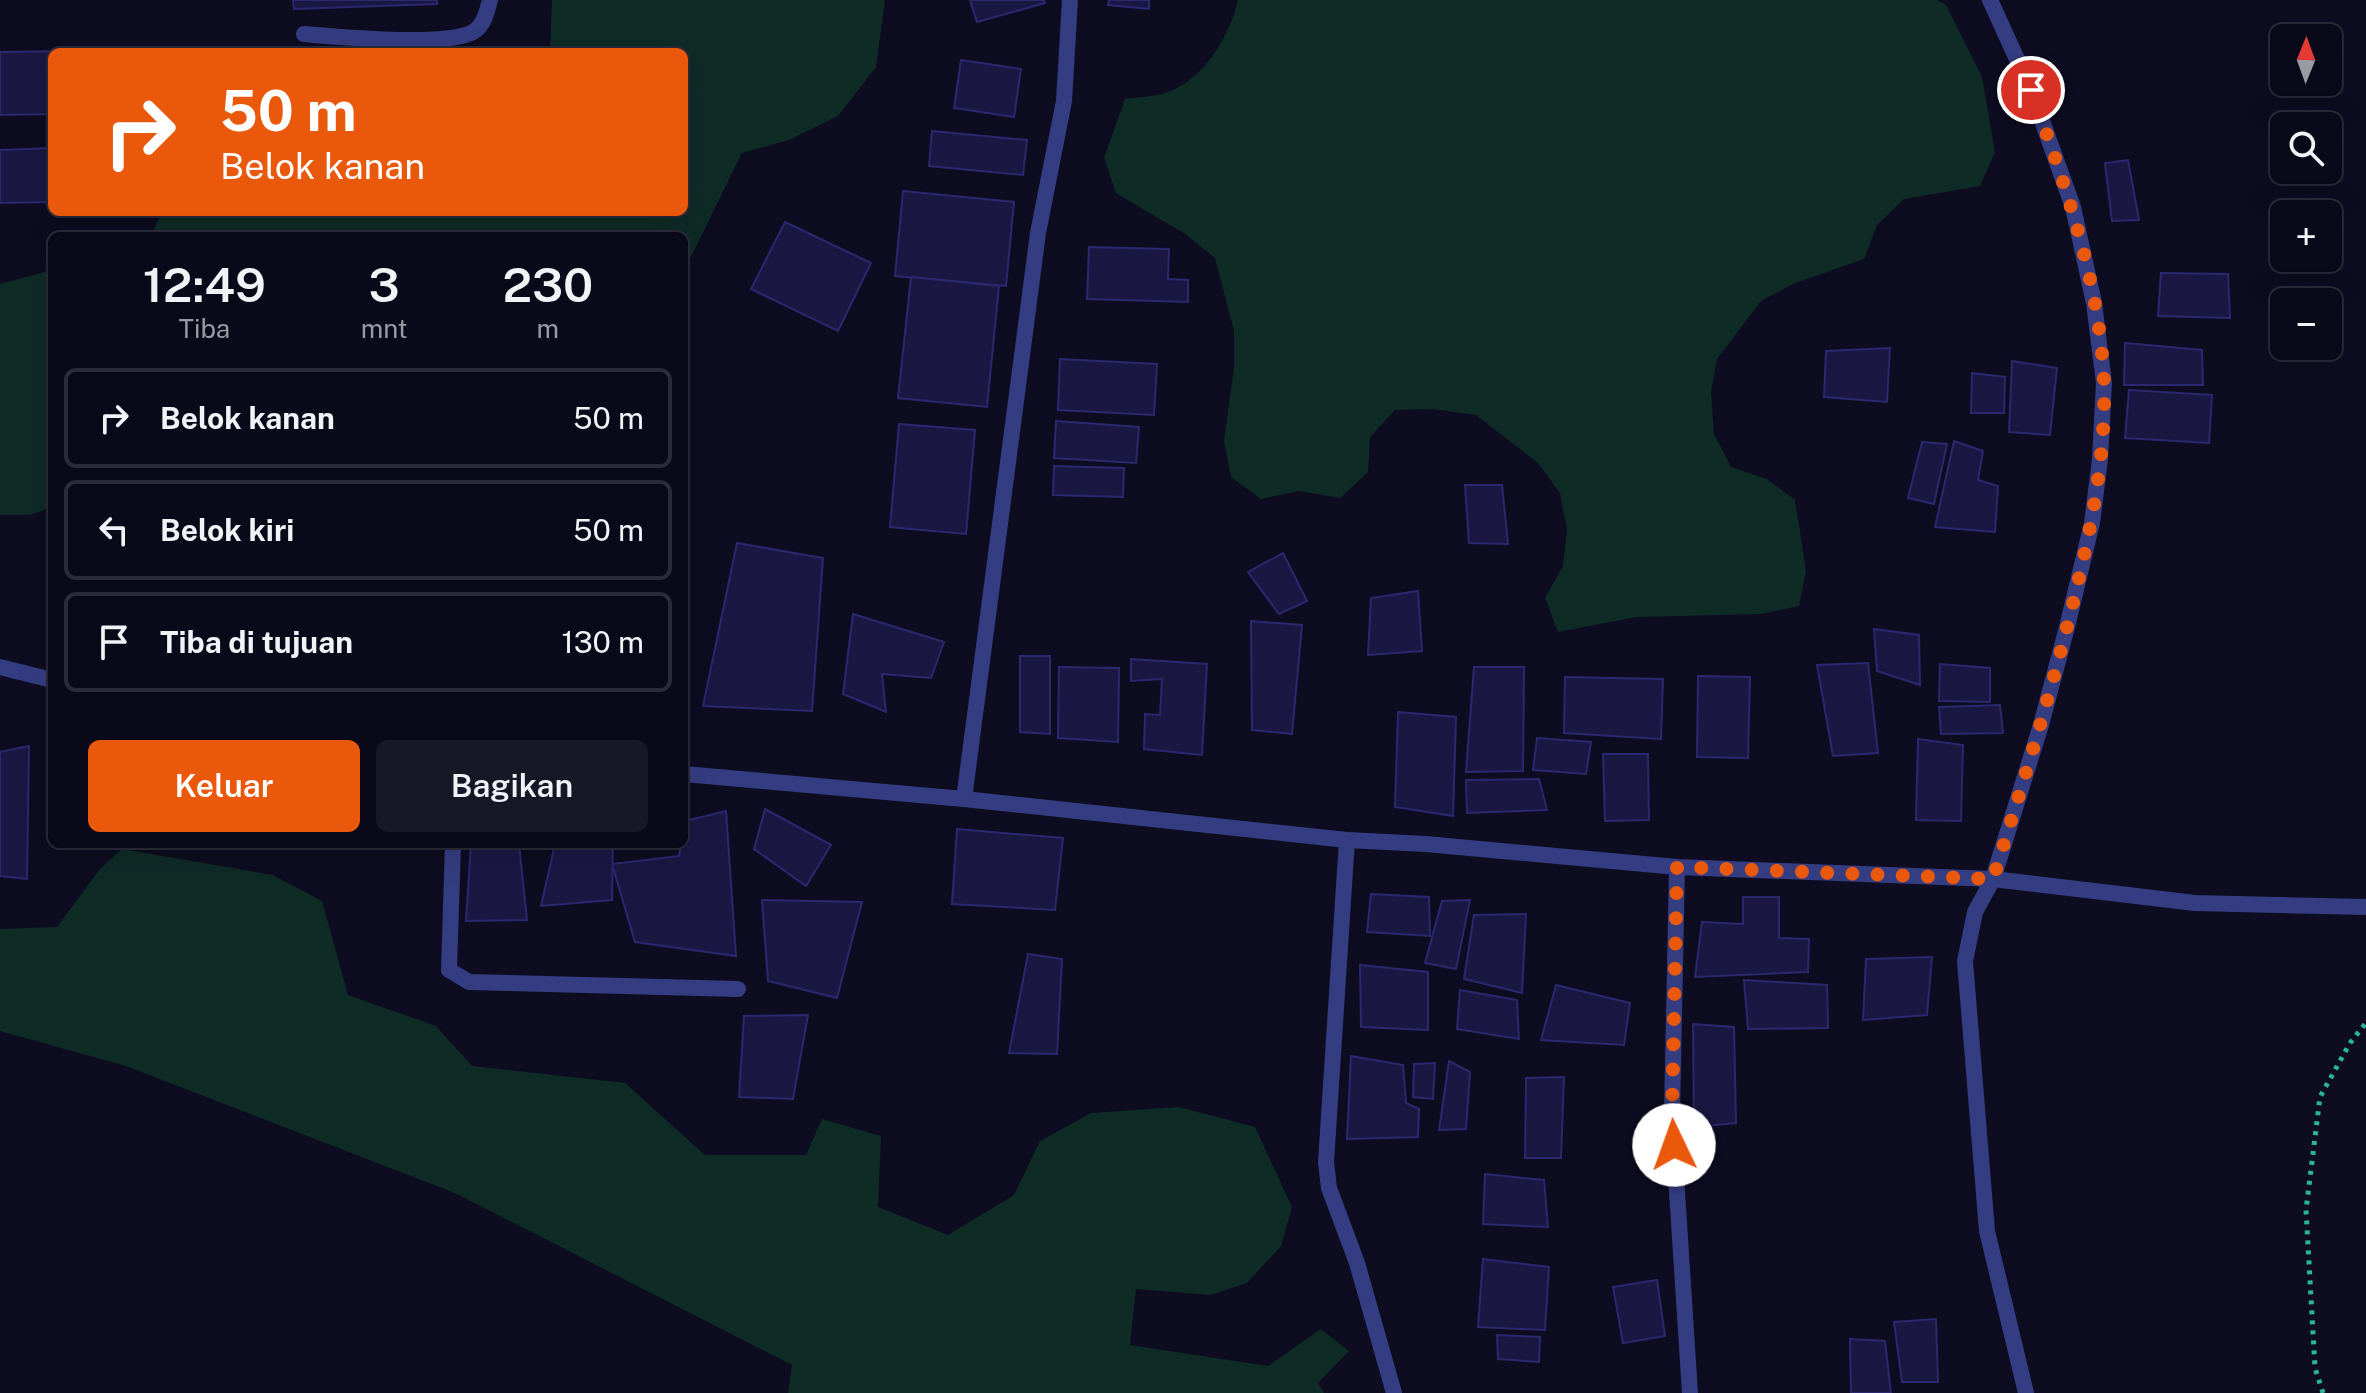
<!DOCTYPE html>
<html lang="id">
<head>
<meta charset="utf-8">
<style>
  body { margin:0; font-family:"Public Sans",sans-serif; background:#181726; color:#f1f3f6; height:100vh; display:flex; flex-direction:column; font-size:30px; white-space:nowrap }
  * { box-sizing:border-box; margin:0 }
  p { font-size:26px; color:#999aa2 }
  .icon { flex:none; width:44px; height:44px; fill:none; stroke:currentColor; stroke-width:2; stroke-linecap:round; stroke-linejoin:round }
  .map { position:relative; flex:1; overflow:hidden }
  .sheet { position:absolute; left:48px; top:232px; width:640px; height:616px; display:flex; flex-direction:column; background:#0a0919; border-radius:12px; box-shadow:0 8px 32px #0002,0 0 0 2px #2a2a38 }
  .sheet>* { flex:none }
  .top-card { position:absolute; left:48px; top:48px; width:640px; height:168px; border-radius:12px; box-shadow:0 8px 32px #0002,0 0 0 2px #2a2a38; background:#ea580c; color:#fff; overflow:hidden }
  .needle { width:52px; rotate:1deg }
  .buttons { position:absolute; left:2270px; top:24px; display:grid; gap:16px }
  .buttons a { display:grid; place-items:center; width:72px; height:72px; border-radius:12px; background:#0a0919; box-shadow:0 8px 32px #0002,0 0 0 2px #2a2a38; font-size:40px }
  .pin { position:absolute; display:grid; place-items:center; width:68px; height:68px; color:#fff; margin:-34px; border:4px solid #fff; border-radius:50%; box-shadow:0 2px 8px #0007 }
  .me { position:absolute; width:88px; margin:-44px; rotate:357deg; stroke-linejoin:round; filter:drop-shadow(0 0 6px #0008) }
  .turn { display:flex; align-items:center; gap:28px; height:168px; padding:0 40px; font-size:36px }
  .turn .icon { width:104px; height:104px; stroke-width:2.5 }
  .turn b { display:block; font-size:56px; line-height:68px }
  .eta { display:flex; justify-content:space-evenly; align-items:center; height:136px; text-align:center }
  .eta b { font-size:48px; font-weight:600; line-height:56px }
  .button { display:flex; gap:16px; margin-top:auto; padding:16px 40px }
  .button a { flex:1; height:92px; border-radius:12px; background:#ea580c; color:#fff; font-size:32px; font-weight:600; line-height:92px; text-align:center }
  .button a+a { background:#181726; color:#f1f3f6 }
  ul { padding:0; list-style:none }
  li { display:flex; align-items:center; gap:24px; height:100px; margin:0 16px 12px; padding:0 24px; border:4px solid #2a2a38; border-radius:12px }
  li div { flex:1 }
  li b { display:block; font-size:30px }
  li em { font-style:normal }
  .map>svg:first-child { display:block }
  .green { fill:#0f2b26 }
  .building { fill:#1a1743; stroke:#2c286f; stroke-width:2 }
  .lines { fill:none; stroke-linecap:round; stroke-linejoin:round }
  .path { stroke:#29b699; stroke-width:5; stroke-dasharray:4 6; stroke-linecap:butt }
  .street { stroke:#353d82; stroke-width:16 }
  .route { stroke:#ea580c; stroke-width:14; stroke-dasharray:0 25.2 }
</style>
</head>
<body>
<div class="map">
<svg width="2366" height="1393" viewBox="0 0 2366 1393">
  <rect width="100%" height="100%" fill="#0d0c21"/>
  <g class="green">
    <polygon points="552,0 885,0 876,67 838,116 789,140 742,153 684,271 684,236 151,236 162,212 684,212 684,52 550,52"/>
    <path d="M1238,0h699l9,5 36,72 13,75 -15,34 -76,13 -27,26 -13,34 -69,24 -34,18 -44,58 -6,33 3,42 17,33 36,12 28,21 11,71 -7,35 -38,8 -124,3 -79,15 -13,-34 18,-32 4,-37 -7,-36 -22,-30 -62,-48 -43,-6 -38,1 -25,27 -2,35 -28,26 -41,-7 -38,8 -30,-22 -7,-36 10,-73v-37l-19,-73 -30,-24 -69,-41 -12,-35 21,-59c12,-2 25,-2 37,-5 40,-11 67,-56 76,-94z"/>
    <polygon points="52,270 52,507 30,515 0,515 0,284"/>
    <polygon points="122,849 273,875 322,901 348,995 436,1026 472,1066 625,1083 705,1155 806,1155 822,1119 881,1136 878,1207 948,1235 1014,1195 1040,1141 1091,1113 1179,1107 1255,1127 1292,1207 1281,1246 1247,1283 1210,1295 1136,1289 1130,1345 1268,1366 1321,1329 1349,1351 1318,1383 1324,1393 788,1393 792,1365 455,1193 126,1066 0,1031 0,929 57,927 100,869"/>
  </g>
  <g class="building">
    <polygon points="293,0 437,0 437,4 294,9"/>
    <polygon points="970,0 1044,0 1045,3 977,22"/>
    <polygon points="1109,0 1149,0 1149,9 1108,5"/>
    <polygon points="141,50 141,52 52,52 52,114 0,115 0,52"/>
    <polygon points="961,60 1021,69 1014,117 954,108"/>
    <polygon points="932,131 1027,140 1023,175 929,166"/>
    <polygon points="52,148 52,202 0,203 0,150"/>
    <polygon points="2128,160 2139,220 2112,221 2105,163"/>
    <polygon points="903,191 1014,202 1006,286 895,276"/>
    <polygon points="785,222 871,263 838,331 751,289"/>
    <polygon points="1089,247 1169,249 1168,279 1188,280 1188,302 1087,299"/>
    <polygon points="2161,273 2228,274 2230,318 2158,316"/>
    <polygon points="911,277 999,286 987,407 898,398"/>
    <polygon points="2125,343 2202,350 2203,385 2124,385"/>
    <polygon points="1890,348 1887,402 1824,397 1826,351"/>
    <polygon points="1060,359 1157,364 1154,415 1058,410"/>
    <polygon points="2012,361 2057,368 2050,435 2009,432"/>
    <polygon points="1972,373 2005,377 2004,413 1971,413"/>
    <polygon points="2129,390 2212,395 2209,443 2125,438"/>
    <polygon points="1056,421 1139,427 1136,463 1054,458"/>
    <polygon points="899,424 975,430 966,534 890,527"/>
    <polygon points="1954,441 1983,451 1978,480 1998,486 1995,532 1935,527"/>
    <polygon points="1922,442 1947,444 1934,504 1908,498"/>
    <polygon points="1054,466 1124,468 1123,497 1053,495"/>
    <polygon points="1465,485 1502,485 1508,544 1469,543"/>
    <polygon points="737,543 823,558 812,711 703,706"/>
    <polygon points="1283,553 1307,601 1279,614 1248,572"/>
    <polygon points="1418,591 1422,651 1368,655 1371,598"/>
    <polygon points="853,614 944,642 931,678 882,674 886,712 843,694"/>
    <polygon points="1251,621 1302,625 1292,734 1252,730"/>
    <polygon points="1874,629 1919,635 1920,685 1877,671"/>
    <polygon points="1020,656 1050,656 1050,734 1020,732"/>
    <polygon points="1131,659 1207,664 1202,755 1144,749 1145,714 1160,715 1162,679 1131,681"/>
    <polygon points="1868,663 1878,753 1833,756 1817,665"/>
    <polygon points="1940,664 1990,668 1990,702 1939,701"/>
    <polygon points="1059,667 1119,668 1118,742 1058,738"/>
    <polygon points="1474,667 1524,667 1523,771 1466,772"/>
    <polygon points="1698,676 1750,677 1748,758 1697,757"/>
    <polygon points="1565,677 1663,679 1661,739 1564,733"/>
    <polygon points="2000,705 2003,733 1941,734 1939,707"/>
    <polygon points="1398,712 1456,717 1453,816 1395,807"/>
    <polygon points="1537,738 1591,742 1586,774 1533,770"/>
    <polygon points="1918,739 1963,745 1961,821 1916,820"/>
    <polygon points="29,746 27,879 0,876 0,752"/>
    <polygon points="1603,754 1648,754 1649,820 1605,821"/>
    <polygon points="1539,779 1547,810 1467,813 1466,780"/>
    <polygon points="765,809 831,845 806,886 754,849"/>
    <polygon points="726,811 736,956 635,942 612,864 679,856 681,844 684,844 685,821"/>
    <polygon points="957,829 1063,838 1055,910 952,904"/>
    <polygon points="471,844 519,844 527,920 466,921"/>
    <polygon points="555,844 613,844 612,900 541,906"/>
    <polygon points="1371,894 1429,897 1430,936 1367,932"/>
    <polygon points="1743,897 1779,897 1779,938 1809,939 1808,972 1695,977 1702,922 1743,924"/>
    <polygon points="762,900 862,902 837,998 768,981"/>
    <polygon points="1470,900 1456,969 1425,963 1442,901"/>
    <polygon points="1526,914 1522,993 1464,979 1474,915"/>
    <polygon points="1028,954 1062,959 1057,1054 1009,1053"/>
    <polygon points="1932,957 1927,1015 1863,1020 1866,959"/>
    <polygon points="1360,965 1428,972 1428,1030 1361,1027"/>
    <polygon points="1744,980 1827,985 1828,1028 1748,1029"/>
    <polygon points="1556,985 1630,1003 1624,1045 1541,1040"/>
    <polygon points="1460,990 1517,1000 1519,1039 1457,1029"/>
    <polygon points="808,1015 793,1099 739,1097 744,1016"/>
    <polygon points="1693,1024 1734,1027 1736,1123 1694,1127"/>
    <polygon points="1351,1056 1403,1065 1406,1103 1419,1109 1418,1137 1347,1139"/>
    <polygon points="1449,1061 1470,1072 1466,1129 1439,1130"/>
    <polygon points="1435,1063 1433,1099 1413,1097 1414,1064"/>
    <polygon points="1564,1077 1561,1158 1525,1158 1526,1078"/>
    <polygon points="1485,1174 1544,1180 1548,1227 1483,1224"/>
    <polygon points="1483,1259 1549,1267 1545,1330 1478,1327"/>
    <polygon points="1657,1280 1665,1336 1623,1343 1613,1287"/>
    <polygon points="1936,1319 1938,1382 1902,1382 1894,1322"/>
    <polygon points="1497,1335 1540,1337 1539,1362 1498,1359"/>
    <polygon points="1850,1339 1885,1341 1891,1393 1851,1393"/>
  </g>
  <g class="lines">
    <polyline class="path" points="2323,1393 2315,1368 2306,1210 2320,1097 2350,1043 2366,1023"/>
    <g class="street">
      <polyline points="1990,0 2031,90 2073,207 2094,303 2104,383 2100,459 2092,523 2067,627 2041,725 1993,879 1975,912 1965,961 1987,1231 2026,1393"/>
      <path d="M304,34c34,3 142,13 169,-2 11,-6 14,-21 17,-32"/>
      <polyline points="0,667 52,680"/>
      <polyline points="684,774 964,799 1347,840 1426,844 1677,867 1993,879 2195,903 2366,907"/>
      <polyline points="964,799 1038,233 1064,101 1070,0"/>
      <polyline points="1347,840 1326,1162 1329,1188 1357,1263 1394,1393"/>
      <polyline points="453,844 449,970 469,982 738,989"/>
      <polyline points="1677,867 1672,1114 1690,1393"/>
    </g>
  </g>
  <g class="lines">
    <path class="route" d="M1674,1145l-2,-31 5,-247 316,12c29,-93 58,-185 81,-280 17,-70 32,-143 30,-216 -4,-101 -39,-199 -73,-293"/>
  </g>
</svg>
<div class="buttons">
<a><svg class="needle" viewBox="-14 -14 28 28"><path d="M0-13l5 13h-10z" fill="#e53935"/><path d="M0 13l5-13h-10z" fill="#999aa2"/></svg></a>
<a><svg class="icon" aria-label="search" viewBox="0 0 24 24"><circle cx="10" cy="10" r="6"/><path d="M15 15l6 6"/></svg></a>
<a>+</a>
<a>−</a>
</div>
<div class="pin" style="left:2031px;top:90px;background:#d93025"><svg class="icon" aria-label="arrive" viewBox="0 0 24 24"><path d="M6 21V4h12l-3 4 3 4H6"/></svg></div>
<svg class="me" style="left:1674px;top:1145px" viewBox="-20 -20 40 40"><circle r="19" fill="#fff"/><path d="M0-13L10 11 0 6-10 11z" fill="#ea580c"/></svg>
<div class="top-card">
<div class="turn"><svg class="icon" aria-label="right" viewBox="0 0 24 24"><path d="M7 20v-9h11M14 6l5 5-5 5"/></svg><div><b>50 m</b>Belok kanan</div></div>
</div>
<section class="sheet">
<div class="eta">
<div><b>12:49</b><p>Tiba</p></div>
<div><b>3</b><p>mnt</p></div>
<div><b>230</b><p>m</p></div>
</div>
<ul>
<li><svg class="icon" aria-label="right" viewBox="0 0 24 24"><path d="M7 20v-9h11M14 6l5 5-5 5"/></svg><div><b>Belok kanan</b></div><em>50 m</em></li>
<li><svg class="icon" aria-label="left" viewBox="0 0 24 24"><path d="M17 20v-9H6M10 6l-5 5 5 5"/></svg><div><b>Belok kiri</b></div><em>50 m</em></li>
<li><svg class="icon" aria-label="arrive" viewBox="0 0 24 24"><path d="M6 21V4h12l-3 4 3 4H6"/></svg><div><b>Tiba di tujuan</b></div><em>130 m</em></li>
</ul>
<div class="button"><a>Keluar</a><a>Bagikan</a></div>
</section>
</div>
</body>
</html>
